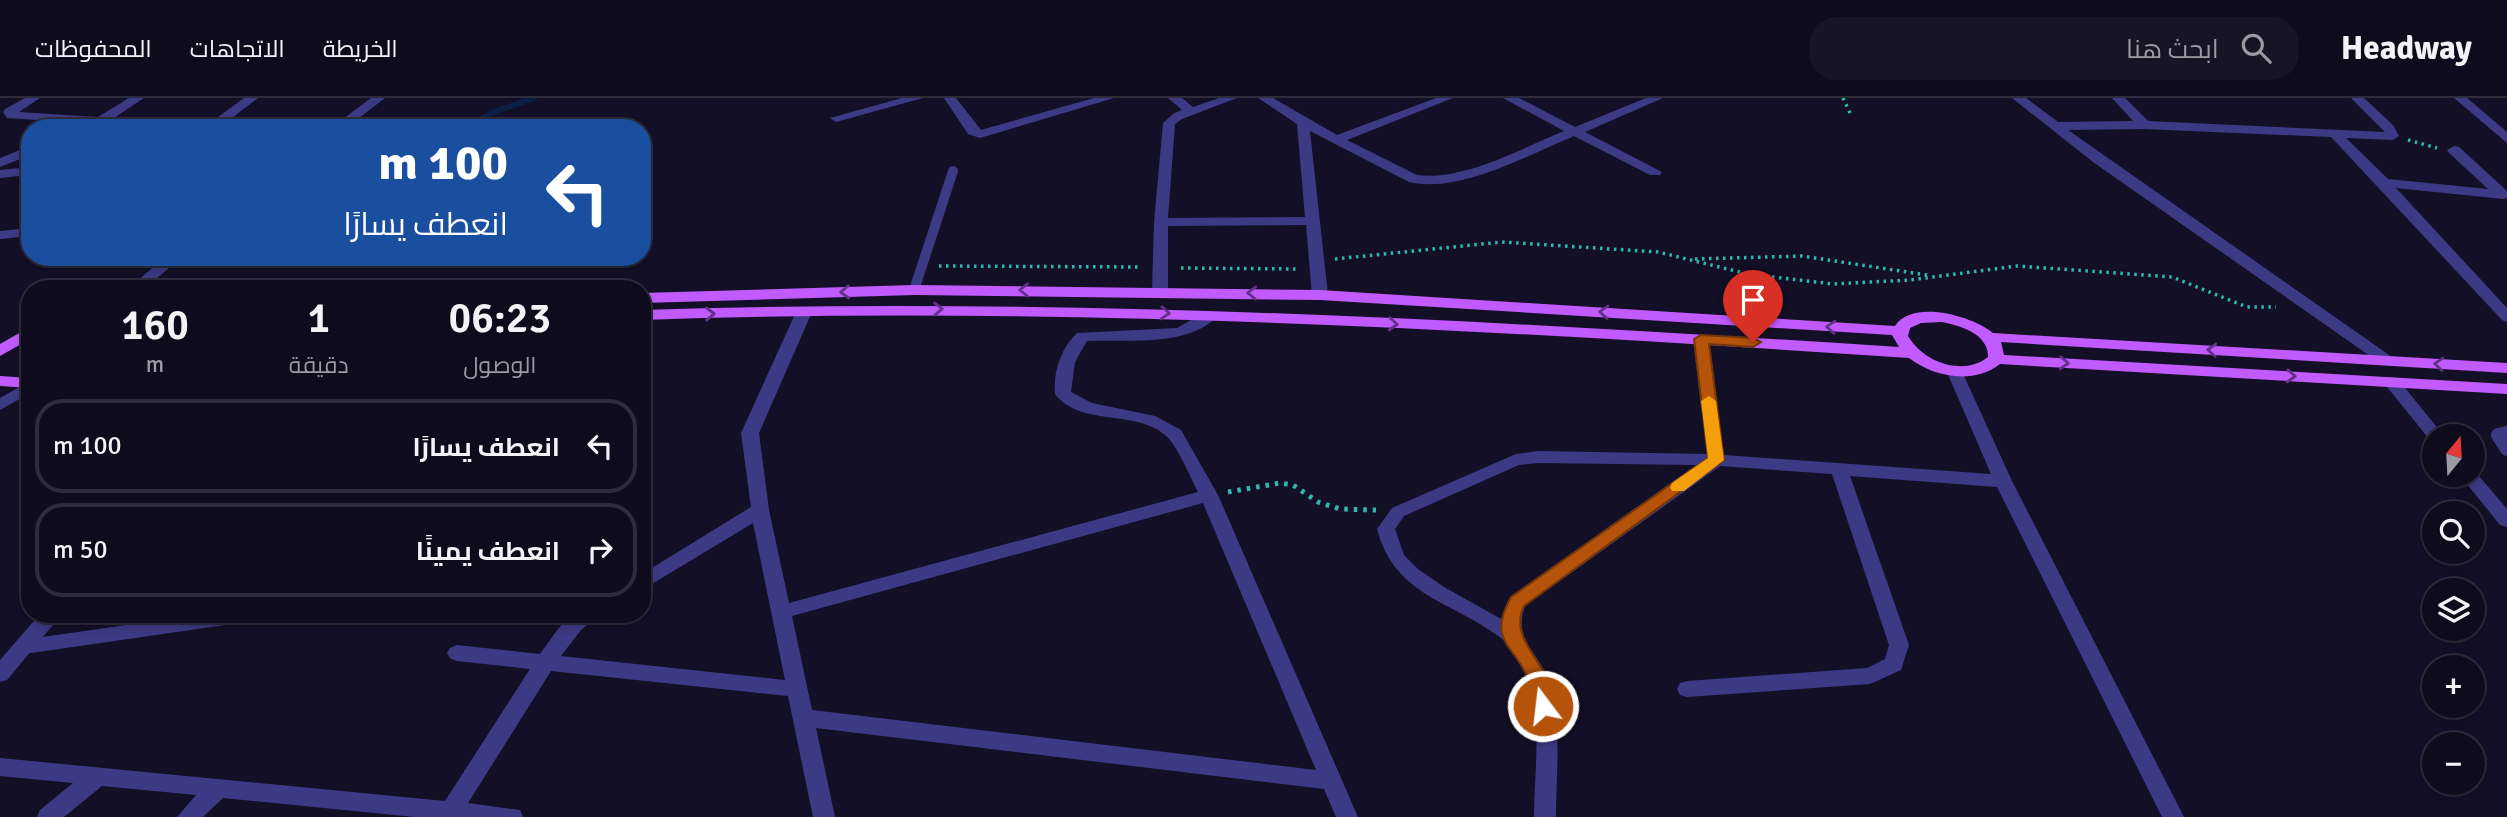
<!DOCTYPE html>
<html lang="ar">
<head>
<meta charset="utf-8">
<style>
  body { margin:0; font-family:Signika,Cairo,sans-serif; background:#171425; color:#f1f3f6; direction:rtl; height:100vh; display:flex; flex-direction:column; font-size:26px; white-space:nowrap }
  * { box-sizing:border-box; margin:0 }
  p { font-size:23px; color:#9b9ba3 }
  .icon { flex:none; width:38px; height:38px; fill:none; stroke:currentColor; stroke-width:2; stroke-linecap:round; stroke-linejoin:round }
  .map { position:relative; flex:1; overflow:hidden; direction:ltr }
  .drawer { position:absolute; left:21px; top:182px; width:630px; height:343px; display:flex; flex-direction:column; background:#0e0b1c; border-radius:28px; box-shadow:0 4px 10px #0003,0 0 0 2px #2e2b3b; direction:rtl }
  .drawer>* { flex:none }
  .banner { position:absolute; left:21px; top:21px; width:630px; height:147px; border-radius:28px; box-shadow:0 4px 10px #0003,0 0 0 2px #2e2b3b; direction:rtl; background:#1a4fa0; color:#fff; overflow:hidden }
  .needle { width:46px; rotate:18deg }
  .fabs { position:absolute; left:2422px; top:326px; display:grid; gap:14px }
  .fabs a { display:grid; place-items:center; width:63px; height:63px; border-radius:50%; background:#0e0b1c; box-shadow:0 4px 10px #0003,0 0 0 2px #2e2b3b; font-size:35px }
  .pin { position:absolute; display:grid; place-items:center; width:60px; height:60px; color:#fff; margin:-72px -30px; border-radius:50% 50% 50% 0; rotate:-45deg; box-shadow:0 0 7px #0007 }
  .pin .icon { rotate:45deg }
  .me { position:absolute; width:77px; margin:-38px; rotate:345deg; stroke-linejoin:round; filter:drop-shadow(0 0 5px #0008) }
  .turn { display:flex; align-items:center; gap:24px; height:147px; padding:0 28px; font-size:32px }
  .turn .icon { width:91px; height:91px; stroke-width:2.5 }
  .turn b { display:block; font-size:49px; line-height:60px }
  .eta { display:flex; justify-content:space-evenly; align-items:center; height:119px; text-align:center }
  .eta b { font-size:42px; font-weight:600; line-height:49px }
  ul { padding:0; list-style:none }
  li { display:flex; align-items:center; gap:21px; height:94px; margin:0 14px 10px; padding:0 14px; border:4px solid #2e2b3b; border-radius:28px }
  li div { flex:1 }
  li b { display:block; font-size:26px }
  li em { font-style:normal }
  header { display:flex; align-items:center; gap:42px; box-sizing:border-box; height:98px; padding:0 35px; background:#0e0b1c; border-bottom:2px solid #2e2b3b }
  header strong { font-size:33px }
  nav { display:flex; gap:38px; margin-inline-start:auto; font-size:24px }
  .search { width:490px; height:63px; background:#171425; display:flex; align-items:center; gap:18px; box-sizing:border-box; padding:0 24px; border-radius:28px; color:#9b9ba3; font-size:26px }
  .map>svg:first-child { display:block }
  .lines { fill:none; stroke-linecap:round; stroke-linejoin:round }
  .stream { stroke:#0a1f44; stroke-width:6 }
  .path-far1 { stroke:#2fb8b0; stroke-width:3.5; stroke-dasharray:2.5 4.5; stroke-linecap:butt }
  .path { stroke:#2fb8b0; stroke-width:5; stroke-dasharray:3.5 6; stroke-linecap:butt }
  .service-far1 { stroke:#3d3a85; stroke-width:10 }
  .service { stroke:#3d3a85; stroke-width:14 }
  .minor { fill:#3d3a85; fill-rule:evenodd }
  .tertiary { fill:#3d3a85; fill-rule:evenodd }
  .primary { fill:#c25bff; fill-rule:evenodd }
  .oneway { stroke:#623188 }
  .route { fill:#b45309; stroke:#753606; stroke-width:2 }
  .slow { fill:#f59e0b }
</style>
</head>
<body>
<header>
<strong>Headway</strong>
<div class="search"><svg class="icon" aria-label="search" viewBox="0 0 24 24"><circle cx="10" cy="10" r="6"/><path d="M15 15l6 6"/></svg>ابحث هنا</div>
<nav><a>الخريطة</a><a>الاتجاهات</a><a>المحفوظات</a></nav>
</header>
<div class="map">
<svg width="2507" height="719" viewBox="0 0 2507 719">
  <rect width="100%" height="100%" fill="#130f26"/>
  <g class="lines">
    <polyline class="stream" points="465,30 494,14 534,0"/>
    <g class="path-far1">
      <polyline points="1843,0 1851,17"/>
      <polyline points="2408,42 2437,50"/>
      <polyline points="1335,161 1502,144 1658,154 1748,176 1833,186 1910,182 2017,168 2172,179 2247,209 2276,209"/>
      <polyline points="1695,161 1802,158 1927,177"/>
      <polyline points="939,168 1141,169"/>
      <polyline points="1181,170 1298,171"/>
    </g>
    <polyline class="path" points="1228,394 1280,385 1293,387 1318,404 1340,411 1376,412"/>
    <polyline class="service-far1" points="914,192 953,73"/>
    <g class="service">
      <polyline points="2507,335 2498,337 2507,351"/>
      <polyline points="23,549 252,516"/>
    </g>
    <g class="minor">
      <polygon points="25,0 40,0 19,14 98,19 129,0 144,0 114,20 210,25 244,0 258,0 219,30 156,30 7,20 3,14 5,11"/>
      <polygon points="902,0 923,0 836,24 830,20"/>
      <polygon points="944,0 956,0 981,32 1094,0 1114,0 980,40 968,36"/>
      <path d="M1168,0h14l11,9 26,-9h18l-55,21 -7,5 -7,94 137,-1 -8,-93 -39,-26h15l64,37 99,-37h17l-106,42 70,35c47,6 105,-27 147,-44l-61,-33h16l56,29 71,-29h17l-78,34 77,40 -2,3h-10l-76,-39c-46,19 -115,58 -165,46l-99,-51 18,164 -3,3 -5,2 -8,-5 -6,-70 -138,1v65l-8,5 -8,-5 2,-69 9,-99 11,-10 8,-3z"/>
      <polygon points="2012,0 2026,0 2058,24 2133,23 2112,0 2125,0 2148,23 2385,34 2351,0 2364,0 2393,27 2399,38 2393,42 2346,40 2388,81 2488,91 2449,55 2447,52 2454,48 2459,49 2507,93 2507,100 2503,101 2396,90 2507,210 2507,224 2502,222 2331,39 2144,31 2068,32 2392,259 2394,262 2392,265 2380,265 2093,64"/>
      <polygon points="2454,0 2467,0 2507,34 2507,45"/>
      <polygon points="30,48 30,57 0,69 0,60"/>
      <polygon points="30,69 30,77 0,80 0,72"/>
      <polygon points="30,130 30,138 0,141 0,133"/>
      <path d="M804,209l8,5 -53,121 10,77 20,93 409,-111c-8,-15 -20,-46 -33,-57 -30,-26 -85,-8 -110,-41 -2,-22 6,-46 22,-61l100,-5 28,-16h10l3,3c-28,33 -91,24 -131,26l-12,21 -4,30 21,11 63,13 26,14 37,65 140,322h-22l-12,-28 -508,-61 19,89h-22l-25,-121 -237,-25 -83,132 52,7 3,7h-109l-191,-19 -20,19h-26l19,-22 -94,-9 -38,31h-27l3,-7 33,-27 -73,-7v-18l445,43 85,-132 -73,-8 -7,-3 -3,-5 3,-5 7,-3 83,9c23,-30 21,-40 61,-40l-20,16 -20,26 224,24 -32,-157 -111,67v-16l109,-67 -10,-74 55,-121zM1203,405l113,267 -504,-60 -20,-94z"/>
      <path d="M1701,236l8,5 15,116 267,19 -45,-104 8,-5 6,2 52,114 172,336h-22l-165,-330 -147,-11 59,169 -8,25 -31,14 -183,13 -7,-2 -3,-6 3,-6 7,-2 180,-13 18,-9 4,-14 -57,-171 -112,-8 -195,140c-13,36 17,48 25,79 12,42 6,89 6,132h-22c0,-44 9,-97 -7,-139 -3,-9 -19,-35 -26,-40 -48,-37 -106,-41 -124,-109l15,-21 124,-54 22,-3 169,3 -14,-115zM1538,365l158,2 -186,132 -9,22 -57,-32 -26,-18 -14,-14 -9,-26 9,-13 115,-51z"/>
      <polygon points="2391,279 2397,280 2444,338 2434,338 2434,343 2430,342 2383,284"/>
      <polygon points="2473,371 2507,411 2507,429 2500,427 2459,376 2473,376"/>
      <polygon points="40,516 62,516 7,582 0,584 0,562"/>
    </g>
    <g class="tertiary">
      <polygon points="371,0 385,0 346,30 331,30"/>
      <polygon points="166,159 182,159 144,191 127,191"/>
      <polygon points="30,283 30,295 0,312 0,300"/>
    </g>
    <g class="primary">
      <path d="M914,187l406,5 575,36c18,-27 77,-10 98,7l514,30v10l-506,-31 3,13 503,29v10l-507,-30c-27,21 -66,13 -91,-6 -421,-28 -845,-53 -1267,-38v-10c419,-14 839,10 1257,37l-7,-12 -572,-35 -406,-5 -272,8v-10zM1942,224c20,4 46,12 46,35 -25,20 -65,5 -80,-21l2,-8 11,-5z"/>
      <polygon points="30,229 30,241 0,258 0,246"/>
      <polygon points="0,278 30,280 30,290 0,288"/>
    </g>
  </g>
  <defs><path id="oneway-chevron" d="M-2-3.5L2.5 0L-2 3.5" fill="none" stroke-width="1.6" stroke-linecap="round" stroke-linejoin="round" transform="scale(1.75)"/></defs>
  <g class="oneway">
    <use href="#oneway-chevron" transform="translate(1024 192) rotate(180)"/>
    <use href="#oneway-chevron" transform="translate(845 194) rotate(178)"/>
    <use href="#oneway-chevron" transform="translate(1252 195) rotate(-179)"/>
    <use href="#oneway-chevron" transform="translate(938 211) rotate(-1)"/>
    <use href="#oneway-chevron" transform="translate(1604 214) rotate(-176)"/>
    <use href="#oneway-chevron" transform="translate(1165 215) rotate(3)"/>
    <use href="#oneway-chevron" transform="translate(710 216) rotate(-1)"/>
    <use href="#oneway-chevron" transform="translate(1393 226) rotate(3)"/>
    <use href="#oneway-chevron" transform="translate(1831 229) rotate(-176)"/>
    <use href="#oneway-chevron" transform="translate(2212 252) rotate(-177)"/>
    <use href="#oneway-chevron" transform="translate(2064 265) rotate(3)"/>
    <use href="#oneway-chevron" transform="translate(2439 266) rotate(-176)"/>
    <use href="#oneway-chevron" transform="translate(2291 278) rotate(3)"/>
  </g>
  <path class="route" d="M1701,237l52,3 8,4 -8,5 -44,-3 15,116 -200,146c-20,39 44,70 26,105l-7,3 -7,-3c-4,-9 -3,-18 -6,-27 -12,-39 -45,-40 -19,-87l197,-139 -14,-119z"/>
  <polygon class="slow" points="1709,298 1716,303 1724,362 1684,393 1672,393 1670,389 1672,385 1708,360 1701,303"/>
</svg>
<div class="fabs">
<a><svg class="needle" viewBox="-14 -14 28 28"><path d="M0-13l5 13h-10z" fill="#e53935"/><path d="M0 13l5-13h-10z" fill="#9b9ba3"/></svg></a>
<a><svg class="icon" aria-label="search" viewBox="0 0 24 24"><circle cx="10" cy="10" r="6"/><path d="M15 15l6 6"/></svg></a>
<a><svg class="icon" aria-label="layers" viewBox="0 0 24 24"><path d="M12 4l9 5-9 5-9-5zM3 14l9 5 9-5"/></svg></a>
<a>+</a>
<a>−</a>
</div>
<div class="pin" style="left:1753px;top:244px;background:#d93025"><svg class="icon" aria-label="arrive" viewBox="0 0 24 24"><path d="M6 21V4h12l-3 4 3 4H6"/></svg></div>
<svg class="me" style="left:1543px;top:608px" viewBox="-20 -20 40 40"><circle r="17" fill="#b45309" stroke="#fff" stroke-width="3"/><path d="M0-11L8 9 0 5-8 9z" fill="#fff"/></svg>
<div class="banner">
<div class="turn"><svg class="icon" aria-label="left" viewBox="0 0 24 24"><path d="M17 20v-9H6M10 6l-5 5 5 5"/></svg><div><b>100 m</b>انعطف يسارًا</div></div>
</div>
<section class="drawer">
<div class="eta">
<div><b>06:23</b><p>الوصول</p></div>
<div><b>1</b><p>دقيقة</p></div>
<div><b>160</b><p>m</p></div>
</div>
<ul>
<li><svg class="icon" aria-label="left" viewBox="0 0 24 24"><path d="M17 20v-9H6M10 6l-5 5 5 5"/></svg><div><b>انعطف يسارًا</b></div><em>100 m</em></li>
<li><svg class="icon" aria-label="right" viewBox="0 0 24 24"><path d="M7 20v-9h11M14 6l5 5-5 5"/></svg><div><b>انعطف يمينًا</b></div><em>50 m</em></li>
</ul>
</section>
</div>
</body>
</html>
